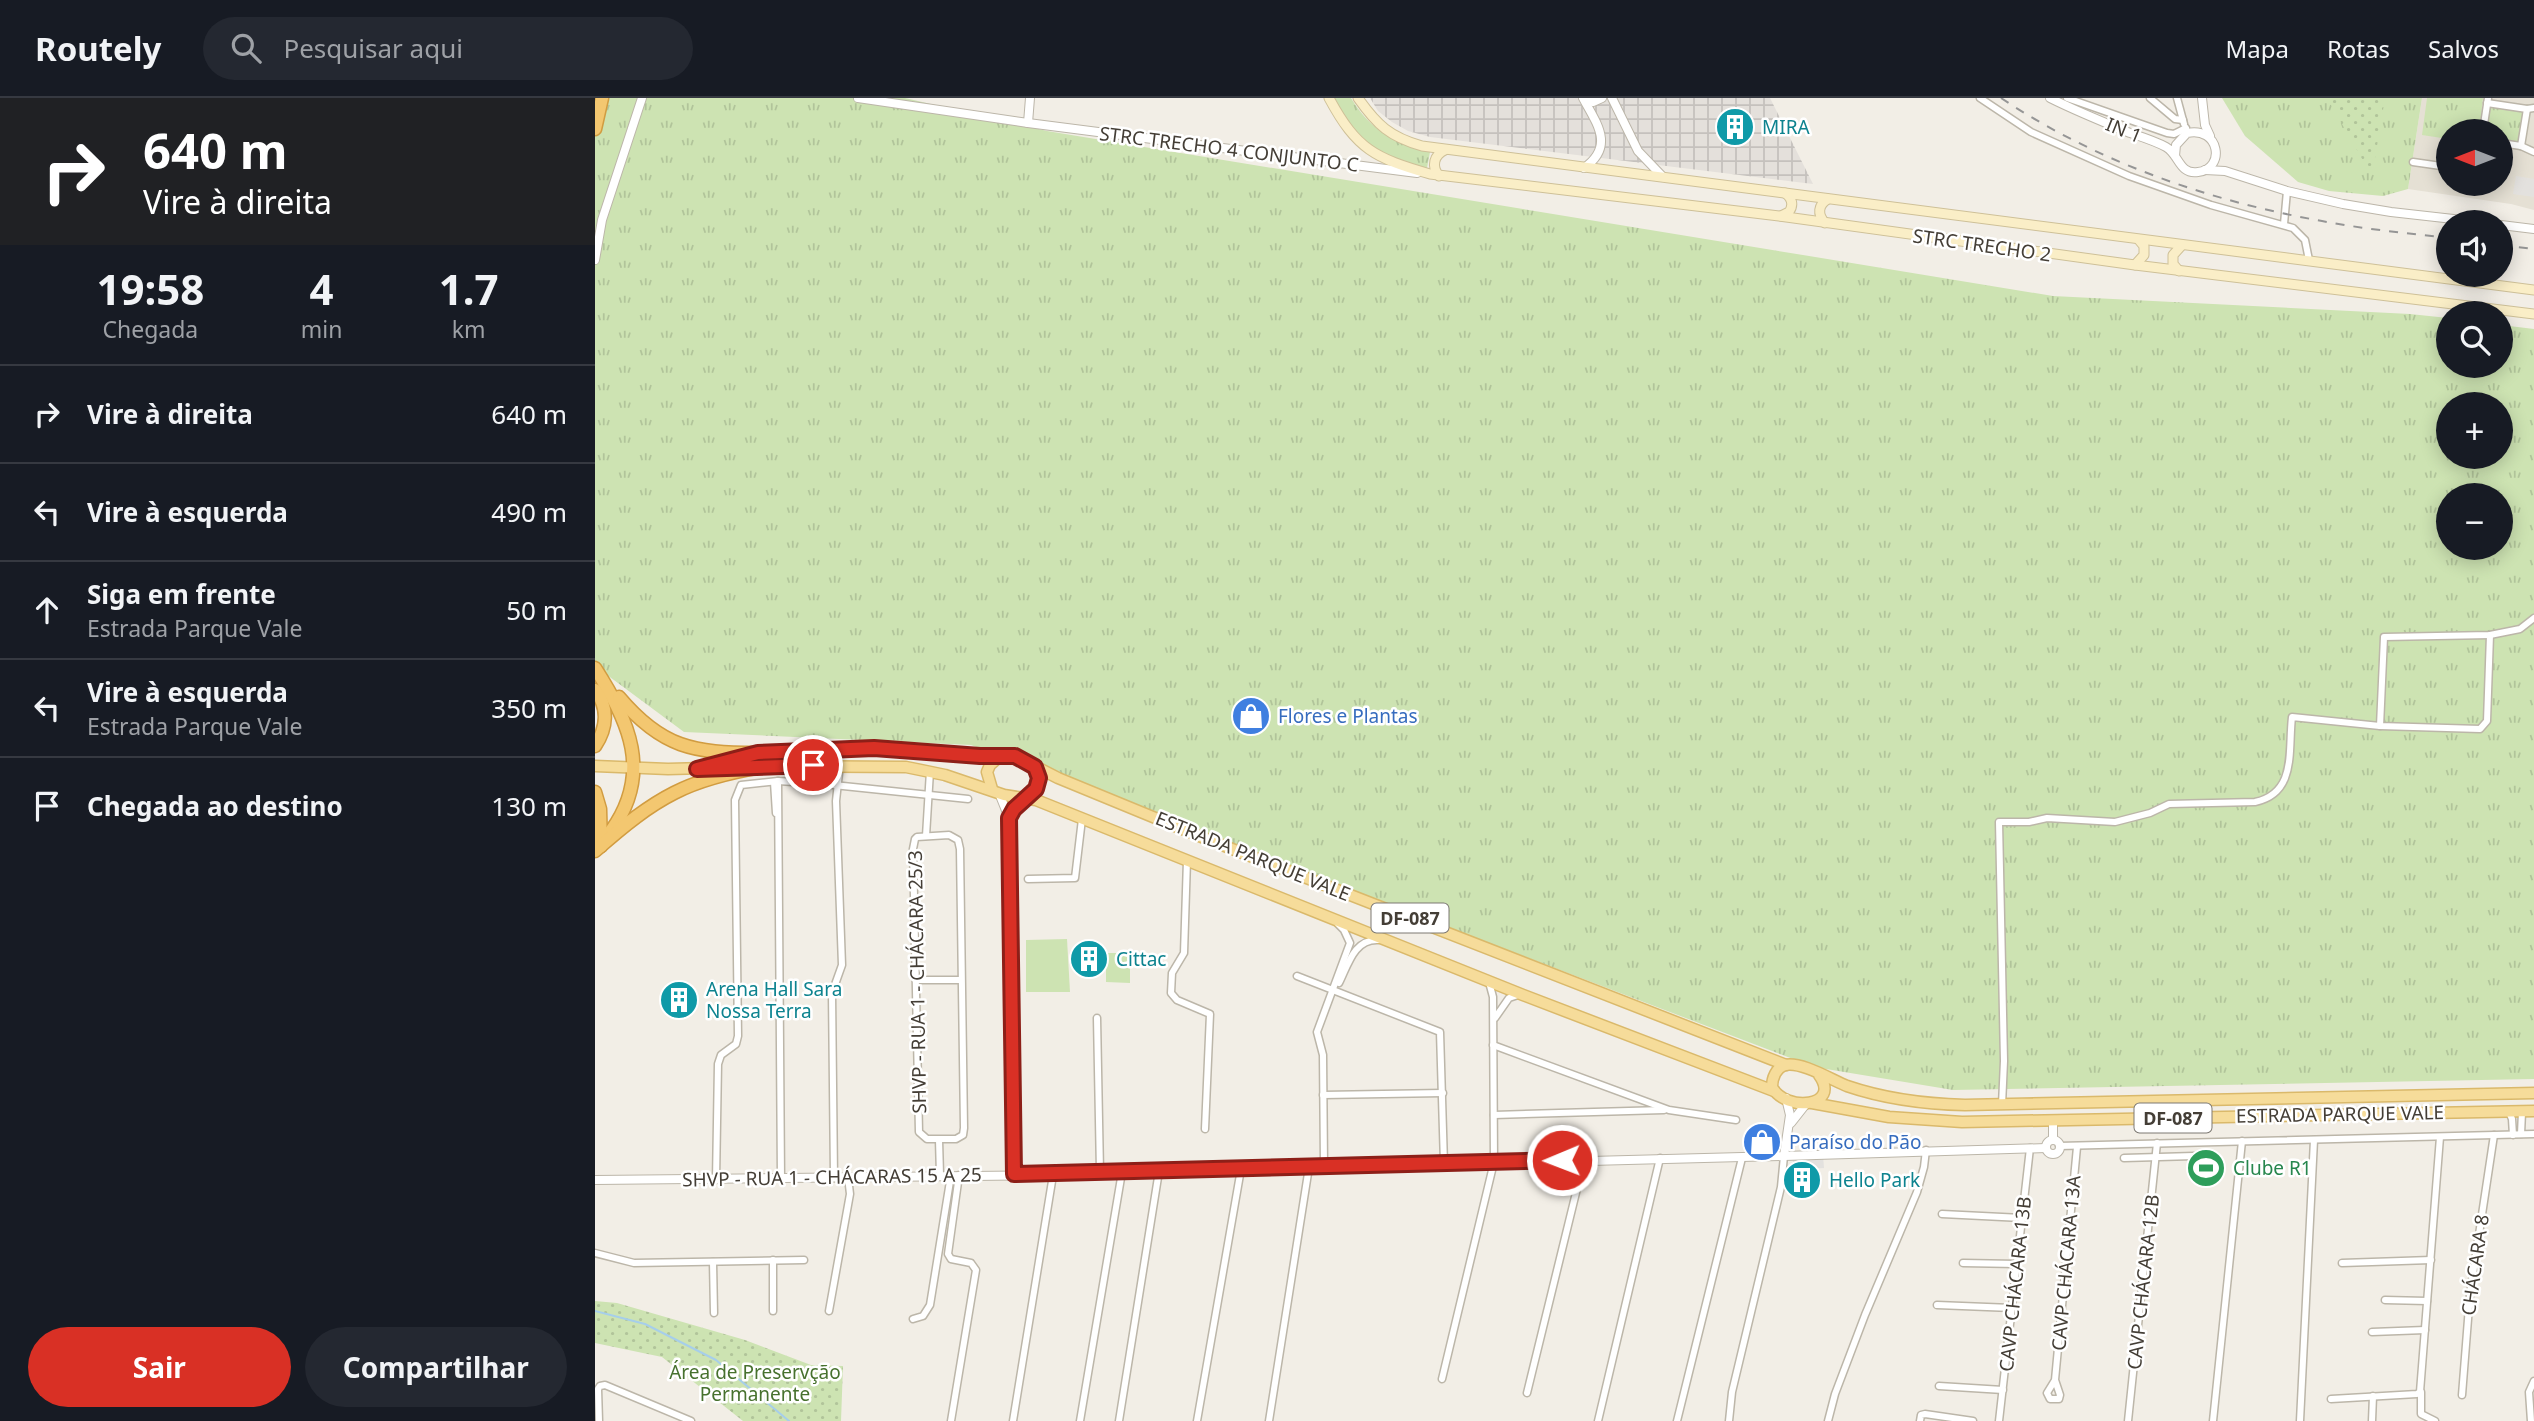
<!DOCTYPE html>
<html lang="pt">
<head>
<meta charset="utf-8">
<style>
  body { margin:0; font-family:"Noto Sans",sans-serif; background:#242831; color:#f1f3f6; height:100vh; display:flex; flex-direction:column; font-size:26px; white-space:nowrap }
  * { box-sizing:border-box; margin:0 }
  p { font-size:23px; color:#9ea1a6 }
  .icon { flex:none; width:38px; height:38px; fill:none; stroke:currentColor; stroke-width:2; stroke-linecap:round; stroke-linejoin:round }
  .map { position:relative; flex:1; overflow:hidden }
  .details { display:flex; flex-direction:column; background:#171b24; width:595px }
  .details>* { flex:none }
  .top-card { background:#202124; color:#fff; overflow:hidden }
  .needle { width:46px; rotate:270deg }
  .buttons { position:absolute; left:1841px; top:21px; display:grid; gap:14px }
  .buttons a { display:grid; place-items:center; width:77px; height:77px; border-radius:50%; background:#171b24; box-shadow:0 4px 18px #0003; font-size:35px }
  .pin { position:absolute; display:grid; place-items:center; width:60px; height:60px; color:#fff; margin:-30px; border:4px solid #fff; border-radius:50%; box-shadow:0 2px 7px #0007 }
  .me { position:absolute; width:77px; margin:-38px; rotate:269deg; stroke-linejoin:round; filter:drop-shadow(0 0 5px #0008) }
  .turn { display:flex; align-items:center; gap:24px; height:147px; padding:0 28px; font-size:32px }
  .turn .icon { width:91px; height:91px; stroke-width:2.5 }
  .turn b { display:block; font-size:49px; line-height:60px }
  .eta { display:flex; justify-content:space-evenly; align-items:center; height:119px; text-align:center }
  .eta b { font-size:42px; font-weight:700; line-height:49px }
  .primary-button { display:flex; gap:14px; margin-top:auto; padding:14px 28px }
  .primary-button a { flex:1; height:80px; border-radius:42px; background:#d93025; color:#fff; font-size:28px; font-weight:700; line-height:80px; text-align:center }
  .primary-button a+a { background:#242831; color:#f1f3f6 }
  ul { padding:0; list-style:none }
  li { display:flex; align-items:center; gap:21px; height:98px; padding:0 28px; border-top:2px solid #363941 }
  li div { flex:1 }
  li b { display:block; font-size:26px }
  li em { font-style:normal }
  header { display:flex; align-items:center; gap:42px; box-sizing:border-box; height:98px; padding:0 35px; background:#171b24; border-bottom:2px solid #363941 }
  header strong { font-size:33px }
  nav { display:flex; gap:38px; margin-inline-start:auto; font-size:24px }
  .search { width:490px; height:63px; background:#242831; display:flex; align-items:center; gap:18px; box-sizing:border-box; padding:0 24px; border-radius:38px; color:#9ea1a6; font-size:26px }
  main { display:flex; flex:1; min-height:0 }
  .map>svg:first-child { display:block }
  .residential { fill:#e5e0d4; fill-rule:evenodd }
  .industrial { fill:url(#industrial-grid) }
  .grass { fill:url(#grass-tufts); fill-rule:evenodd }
  .park { fill:url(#park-dots) }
  .pitch { fill:#cde3b2 }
  .parking { fill:#e3e1de }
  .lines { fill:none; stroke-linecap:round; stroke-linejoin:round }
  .stream { stroke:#a6ceea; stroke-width:2 }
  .minor-casing { stroke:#bcb6a9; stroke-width:9 }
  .tertiary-casing { stroke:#bcb6a9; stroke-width:10 }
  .secondary-casing { stroke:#cec098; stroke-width:11 }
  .primary-casing { stroke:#dab96b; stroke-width:13 }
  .motorway-casing { stroke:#d19c41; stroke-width:15 }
  .minor { stroke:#fff; stroke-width:6 }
  .tertiary { stroke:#fff; stroke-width:8 }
  .secondary { stroke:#faeec7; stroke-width:9 }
  .primary { stroke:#f6dc9a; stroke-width:10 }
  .motorway { stroke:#f3c770; stroke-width:12 }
  .rail { stroke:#959595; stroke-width:2; stroke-dasharray:9 9; stroke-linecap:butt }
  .route-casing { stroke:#8d1f18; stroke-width:18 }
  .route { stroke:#d93025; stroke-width:12 }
  .labels { text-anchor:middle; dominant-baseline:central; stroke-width:5; stroke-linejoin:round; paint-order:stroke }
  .shield { fill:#fff; stroke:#7c7872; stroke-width:2 }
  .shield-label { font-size:18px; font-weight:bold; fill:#443e36 }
  .culture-label { font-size:19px; fill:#0d838f; stroke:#fff; text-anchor:start }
  .street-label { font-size:19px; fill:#443e36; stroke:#fff }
  .shop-label { font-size:19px; fill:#366cbe; stroke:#fff; text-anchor:start }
  .leisure-label { font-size:19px; fill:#27864d; stroke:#fff; text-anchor:start }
  .park-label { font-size:19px; fill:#47712e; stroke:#fff }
</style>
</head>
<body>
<header>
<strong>Routely</strong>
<div class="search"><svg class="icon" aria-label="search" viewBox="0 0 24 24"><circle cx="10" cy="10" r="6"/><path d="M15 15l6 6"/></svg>Pesquisar aqui</div>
<nav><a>Mapa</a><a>Rotas</a><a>Salvos</a></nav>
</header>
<main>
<section class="details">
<div class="top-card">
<div class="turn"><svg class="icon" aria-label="right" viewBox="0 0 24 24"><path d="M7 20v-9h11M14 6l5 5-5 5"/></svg><div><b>640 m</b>Vire à direita</div></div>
</div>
<div class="eta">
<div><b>19:58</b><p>Chegada</p></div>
<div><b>4</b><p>min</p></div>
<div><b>1.7</b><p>km</p></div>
</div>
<ul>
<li><svg class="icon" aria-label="right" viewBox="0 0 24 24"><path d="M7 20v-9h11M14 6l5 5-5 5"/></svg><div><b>Vire à direita</b></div><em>640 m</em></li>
<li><svg class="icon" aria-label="left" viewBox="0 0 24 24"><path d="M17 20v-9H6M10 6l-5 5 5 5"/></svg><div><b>Vire à esquerda</b></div><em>490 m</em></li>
<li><svg class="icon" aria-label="ahead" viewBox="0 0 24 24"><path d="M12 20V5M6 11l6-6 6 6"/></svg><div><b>Siga em frente</b><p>Estrada Parque Vale</p></div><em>50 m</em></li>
<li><svg class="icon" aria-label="left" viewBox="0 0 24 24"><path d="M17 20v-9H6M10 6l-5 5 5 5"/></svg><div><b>Vire à esquerda</b><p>Estrada Parque Vale</p></div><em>350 m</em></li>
<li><svg class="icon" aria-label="arrive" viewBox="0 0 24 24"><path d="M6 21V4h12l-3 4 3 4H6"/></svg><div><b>Chegada ao destino</b></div><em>130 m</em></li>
</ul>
<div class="primary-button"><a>Sair</a><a>Compartilhar</a></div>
</section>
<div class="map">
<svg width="1939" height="1323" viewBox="0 0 1939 1323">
  <defs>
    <pattern id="industrial-grid" width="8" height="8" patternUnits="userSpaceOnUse" patternTransform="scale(1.75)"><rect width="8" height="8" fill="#e4e0db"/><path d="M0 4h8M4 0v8" fill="none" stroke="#c5c1bd"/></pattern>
    <pattern id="grass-tufts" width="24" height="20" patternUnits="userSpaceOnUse" patternTransform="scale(1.75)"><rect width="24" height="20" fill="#cde3b2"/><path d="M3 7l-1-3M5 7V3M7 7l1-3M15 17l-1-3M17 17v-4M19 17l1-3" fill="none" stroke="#b1c49a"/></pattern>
    <pattern id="park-dots" width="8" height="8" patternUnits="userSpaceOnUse" patternTransform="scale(1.75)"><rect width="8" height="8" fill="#cde3b2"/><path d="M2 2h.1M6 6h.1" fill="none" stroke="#b1c49a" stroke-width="1.8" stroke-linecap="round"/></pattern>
  </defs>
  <rect width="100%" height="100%" fill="#f2eee6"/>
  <path class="residential" d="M1827,0h112v112l-23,-6 -103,-15zM1853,33h53v53h-53z"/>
  <polygon class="industrial" points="775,0 1175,0 1218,86 835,39 813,33 797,24 783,13"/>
  <g class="grass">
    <path d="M4,0h306l142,33 1006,165 357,18 38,4v48h53v-41l33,4v750l-581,11 -139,-23 -843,-322 -287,-13 -89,-66v-548zM1853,306h53v53h-53zM1853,397h53v53h-53z"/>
    <path d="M739,0h17c20,33 43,44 79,54l-3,16c-49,-12 -70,-24 -93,-70z"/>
    <polygon points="1627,0 1827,0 1813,91 1788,98 1734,93 1703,84 1650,38"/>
    <polygon points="1832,0 1888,0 1884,33 1853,33 1853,41 1827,37"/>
    <polygon points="1894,7 1930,13 1925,46 1906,43 1906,33 1890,33"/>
  </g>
  <g class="park">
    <polygon points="1732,0 1790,0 1777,78"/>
    <polygon points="0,1203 22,1205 150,1242 216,1267 248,1268 246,1323 148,1323 67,1259 0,1245"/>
  </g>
  <g class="pitch">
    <polygon points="472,841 475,894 431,894 431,842"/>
    <polygon points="511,855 535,855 535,885 511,884"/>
  </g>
  <g class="parking">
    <polygon points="1921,78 1939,81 1939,99 1918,96"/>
    <polygon points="1228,1057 1229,1070 1198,1072 1198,1059"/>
  </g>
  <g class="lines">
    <polyline class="stream" points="0,1213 50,1226 121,1262 194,1323"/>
    <defs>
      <g id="minor">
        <polyline points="1385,0 1436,34 1534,78 1616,107 1698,130 1710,142 1714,162"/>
        <polyline points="1472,0 1572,35 1579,36 1591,30"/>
        <polyline points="1555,0 1580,21 1588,22"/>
        <polyline points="1582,0 1589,26"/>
        <polyline points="1892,5 1932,11 1939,10"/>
        <polyline points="1888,33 1893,0"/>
        <polyline points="1906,45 1926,48 1939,54"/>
        <polyline points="1926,48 1932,11"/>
        <polyline points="1818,64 1853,69"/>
        <polyline points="1689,126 1692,93"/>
        <polyline points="1785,628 1789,539 1895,537 1925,531 1939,520"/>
        <polyline points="183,683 186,1081"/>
        <polyline points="179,684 181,715"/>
        <polygon points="354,737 363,742 365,751 369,1030 368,1037 361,1041 332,1041 324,1034 318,751 320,741 322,739"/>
        <polyline points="331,738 335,673"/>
        <polyline points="592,762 589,855 577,875 576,895 582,902 615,916 610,1031"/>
        <polyline points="433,781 480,780 487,721"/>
        <polyline points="702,878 845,934 849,1066"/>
        <polyline points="321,882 366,882"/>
        <path d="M744,885c9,-18 15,-44 39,-43"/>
        <polyline points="502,920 505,1074"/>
        <polyline points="900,920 914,900 923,897"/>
        <polyline points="898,947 1074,1012 1141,1022"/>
        <polyline points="728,997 848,995"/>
        <path d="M1407,1007l2,-44 -5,-239h30l18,-4 68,4 35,-9 19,-9 86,-2c42,-9 33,-51 37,-85l88,9 100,3 7,-8 3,-86"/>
        <polyline points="1914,1014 1917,1021 1918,1037"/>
        <polyline points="899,1017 1069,1012"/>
        <polyline points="1926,1036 1927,1014"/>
        <polyline points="344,1042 345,1077"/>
        <polyline points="1464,1048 1939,1036"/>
        <polyline points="1529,1060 1599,1058"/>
        <polyline points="729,1068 728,957 722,934 755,845 749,832 743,826"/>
        <polyline points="239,1080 237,895 247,867 241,703 244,675 242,668"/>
        <polyline points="121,1082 123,966 126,957 141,946 143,938 140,702 146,687 183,683 229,686 373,701"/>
        <polyline points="1347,1116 1427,1120"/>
        <polyline points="0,1155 39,1165 209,1162"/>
        <polyline points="178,1162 178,1213"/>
        <polyline points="118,1164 119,1215"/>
        <polyline points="1368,1165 1422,1166"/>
        <polyline points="1747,1165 1836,1162"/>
        <polyline points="1790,1202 1832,1203"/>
        <polyline points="1342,1207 1417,1210"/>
        <polyline points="234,1213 255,1096 253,1079"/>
        <polyline points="318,1221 328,1218 335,1207 356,1077"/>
        <polyline points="1777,1234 1830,1232"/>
        <polyline points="847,1281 899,1064 898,899 894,884"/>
        <polyline points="1460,1282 1452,1295 1455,1301 1464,1301 1465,1297 1460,1282 1482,1049"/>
        <polyline points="1344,1288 1408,1292"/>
        <polyline points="1826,1294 1826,1316 1840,1323"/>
        <polyline points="932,1295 989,1062"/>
        <polyline points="1867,1297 1875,1196 1899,1037"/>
        <polyline points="1736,1301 1822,1296 1825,1294 1845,1039"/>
        <polyline points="4,1323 3,1291 5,1288 10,1287 96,1323"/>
        <polyline points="356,1323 381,1172 376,1165 356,1161 353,1156 364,1077"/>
        <polyline points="418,1323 458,1077"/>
        <polyline points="485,1323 527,1074"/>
        <polyline points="524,1323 564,1073"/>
        <polyline points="602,1323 646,1071"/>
        <polyline points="674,1323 714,1069"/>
        <polyline points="1003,1323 1065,1060"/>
        <polyline points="1082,1323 1147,1060"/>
        <polyline points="1134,1323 1137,1294 1186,1089 1189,1058"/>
        <polyline points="1233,1323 1240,1296 1270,1217 1322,1094 1329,1069 1331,1052"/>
        <polyline points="1325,1323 1326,1317 1330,1316 1378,1323"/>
        <polyline points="1404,1323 1435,1050"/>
        <polyline points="1533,1323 1562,1045"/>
        <polyline points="1618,1323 1647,1043"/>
        <polyline points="1705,1323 1719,1042"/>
        <polyline points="1777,1323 1778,1298"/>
        <polyline points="1936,1323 1934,1294 1939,1283"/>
      </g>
      <g id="tertiary">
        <polyline points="263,0 433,25 822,75"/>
        <path d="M988,0c14,26 32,48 1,70"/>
        <polyline points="991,0 998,4 1007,0"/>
        <polyline points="1017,0 1043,53 1068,79"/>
        <path d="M1455,0c26,13 53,24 80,35 12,4 25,8 36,14 13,7 13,28 32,25 28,-3 22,-46 -11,-39l-11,12 -1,11"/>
        <polyline points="1607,0 1610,27 1615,38"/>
        <polyline points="433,25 435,0"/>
        <polyline points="1610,72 1630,73 1692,93 1748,106 1796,114 1885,124"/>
        <polyline points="1906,127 1939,131"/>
        <polyline points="0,162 7,122 47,0"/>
        <polyline points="404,695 414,720 419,1077"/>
        <polyline points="414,720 430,700"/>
        <polyline points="1196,1025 1211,1006"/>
        <polyline points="1458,1042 1458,1024"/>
        <circle cx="1458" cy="1049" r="7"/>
        <polyline points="1189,1058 1451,1050"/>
        <polyline points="0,1082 458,1077 1189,1058 1195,1017 1191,1000"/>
      </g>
      <g id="secondary">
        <path d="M734,0c28,52 46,60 101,76l349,42 356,49 399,49"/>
        <path d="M763,0c19,27 32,39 64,48l1112,144"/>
        <path d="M844,78c-8,-10 -5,-21 6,-26"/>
        <path d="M1186,118l8,-4c5,-7 3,-14 -4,-19"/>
        <path d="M1230,125c-8,-9 -7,-18 3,-24"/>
        <polyline points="1540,167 1549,157 1549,148 1544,142"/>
        <polyline points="1584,173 1578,166 1578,157 1587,147"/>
      </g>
      <g id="primary">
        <polyline points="121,666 162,655 253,651 296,651 385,658 420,658 463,680 609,740 1191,967"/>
        <polyline points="0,668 73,671 148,669"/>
        <polyline points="167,668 311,669 350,677 409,697 441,702 928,897 1179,993"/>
        <polyline points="397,691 392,674 395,667 404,659"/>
        <path d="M431,700c12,-9 15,-18 9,-31"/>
        <path d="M1224,977c23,32 -33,38 -47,12 0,-9 4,-19 13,-22 16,-4 47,15 62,21 38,13 78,18 118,19l569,-12"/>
        <polyline points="1217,1005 1294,1019 1367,1024 1939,1013"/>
      </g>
      <g id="motorway">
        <polyline points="0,31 7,0"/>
        <path d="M0,570c34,53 58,105 16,163"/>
        <path d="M0,592c14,18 12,38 0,56"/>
        <path d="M24,599c43,51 75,56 138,56"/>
        <polyline points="0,694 5,711 6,748"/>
        <path d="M0,753c61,-54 93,-73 174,-85"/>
      </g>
    </defs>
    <use href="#minor" class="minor-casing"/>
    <use href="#tertiary" class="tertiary-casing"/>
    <use href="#secondary" class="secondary-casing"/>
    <use href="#primary" class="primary-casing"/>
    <use href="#motorway" class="motorway-casing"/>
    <use href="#minor" class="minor"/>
    <use href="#tertiary" class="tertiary"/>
    <use href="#secondary" class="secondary"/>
    <use href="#primary" class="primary"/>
    <use href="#motorway" class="motorway"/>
    <g class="rail">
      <path d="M1406,0c96,64 208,103 321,123 41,8 84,12 126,17"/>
      <polyline points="1906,147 1939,151"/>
    </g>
  </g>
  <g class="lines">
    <defs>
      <polyline id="route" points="218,667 102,671 163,655 186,654 279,650 385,658 420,658 440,669 444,680 441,691 419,711 414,720 419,1076 967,1062"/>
    </defs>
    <use href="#route" class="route-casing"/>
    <use href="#route" class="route"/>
  </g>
  <defs>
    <symbol id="building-disc" viewBox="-11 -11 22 22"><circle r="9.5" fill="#0f9aa8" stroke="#fff"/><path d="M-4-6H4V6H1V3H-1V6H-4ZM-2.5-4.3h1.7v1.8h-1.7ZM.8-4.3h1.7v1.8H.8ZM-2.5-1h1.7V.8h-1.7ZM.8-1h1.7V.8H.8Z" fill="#fff"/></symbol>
    <symbol id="shop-disc" viewBox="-11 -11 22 22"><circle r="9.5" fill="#3f7fe0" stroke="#fff"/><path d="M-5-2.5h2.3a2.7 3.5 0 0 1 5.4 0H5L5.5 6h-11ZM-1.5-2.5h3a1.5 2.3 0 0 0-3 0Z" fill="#fff"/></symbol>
    <symbol id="stadium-disc" viewBox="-11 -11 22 22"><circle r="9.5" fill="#2e9e5b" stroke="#fff"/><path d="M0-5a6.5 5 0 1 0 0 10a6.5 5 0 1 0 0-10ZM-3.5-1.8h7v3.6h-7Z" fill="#fff"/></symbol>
  </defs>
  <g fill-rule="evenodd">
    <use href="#building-disc" x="1118" y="7" width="44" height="44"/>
    <use href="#shop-disc" x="634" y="596" width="44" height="44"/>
    <use href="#building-disc" x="472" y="839" width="44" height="44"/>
    <use href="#building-disc" x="62" y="880" width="44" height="44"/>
    <use href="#shop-disc" x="1145" y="1022" width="44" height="44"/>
    <use href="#stadium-disc" x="1589" y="1048" width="44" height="44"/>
    <use href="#building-disc" x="1185" y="1060" width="44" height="44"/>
  </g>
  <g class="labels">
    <g class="shield">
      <rect x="776.5" y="805.5" width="77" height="29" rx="5"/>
      <rect x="1539.5" y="1005.5" width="77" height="29" rx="5"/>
    </g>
    <g class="shield-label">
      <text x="815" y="820">DF-087</text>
      <text x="1578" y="1020">DF-087</text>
    </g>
    <g class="culture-label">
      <text x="1167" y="29">MIRA</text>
      <text x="521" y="861">Cittac</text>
      <text x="111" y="891">Arena Hall Sara<tspan x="111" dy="22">Nossa Terra</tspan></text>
      <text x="1234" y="1082">Hello Park</text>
    </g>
    <g class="street-label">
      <text transform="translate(1529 32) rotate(22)">IN 1</text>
      <text transform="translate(634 51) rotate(7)">STRC TRECHO 4 CONJUNTO C</text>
      <text transform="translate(1387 147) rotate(8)">STRC TRECHO 2</text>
      <text transform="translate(658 758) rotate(22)">ESTRADA PARQUE VALE</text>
      <text transform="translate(322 884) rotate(-91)">SHVP - RUA 1 - CHÁCARA 25/3</text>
      <text transform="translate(1745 1016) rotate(-1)">ESTRADA PARQUE VALE</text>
      <text transform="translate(237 1079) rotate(-1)">SHVP - RUA 1 - CHÁCARAS 15 A 25</text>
      <text transform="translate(1471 1165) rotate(-85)">CAVP CHÁCARA 13A</text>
      <text transform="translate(1880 1167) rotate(-82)">CHÁCARA 8</text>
      <text transform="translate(1548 1184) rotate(-84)">CAVP CHÁCARA 12B</text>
      <text transform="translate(1420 1186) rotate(-84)">CAVP CHÁCARA 13B</text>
    </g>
    <g class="shop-label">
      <text x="683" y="618">Flores e Plantas</text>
      <text x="1194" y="1044">Paraíso do Pão</text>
    </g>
    <g class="leisure-label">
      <text x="1638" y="1070">Clube R1</text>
    </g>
    <g class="park-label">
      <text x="160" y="1274">Área de Preservção<tspan x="160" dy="22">Permanente</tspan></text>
    </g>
  </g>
</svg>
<div class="buttons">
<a><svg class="needle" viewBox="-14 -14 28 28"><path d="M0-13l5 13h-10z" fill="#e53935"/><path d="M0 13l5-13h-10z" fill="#9ea1a6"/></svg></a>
<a><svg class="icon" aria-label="sound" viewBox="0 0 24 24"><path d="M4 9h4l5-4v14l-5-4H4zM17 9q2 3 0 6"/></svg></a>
<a><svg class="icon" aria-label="search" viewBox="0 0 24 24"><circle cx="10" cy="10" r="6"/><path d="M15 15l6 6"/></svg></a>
<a>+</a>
<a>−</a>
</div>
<div class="pin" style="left:218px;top:667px;background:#d93025"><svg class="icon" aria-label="arrive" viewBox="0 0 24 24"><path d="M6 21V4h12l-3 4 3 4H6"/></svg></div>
<svg class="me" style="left:967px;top:1062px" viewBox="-20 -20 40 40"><circle r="17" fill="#d93025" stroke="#fff" stroke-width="3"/><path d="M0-11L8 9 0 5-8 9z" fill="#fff"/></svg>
</div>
</main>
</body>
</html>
